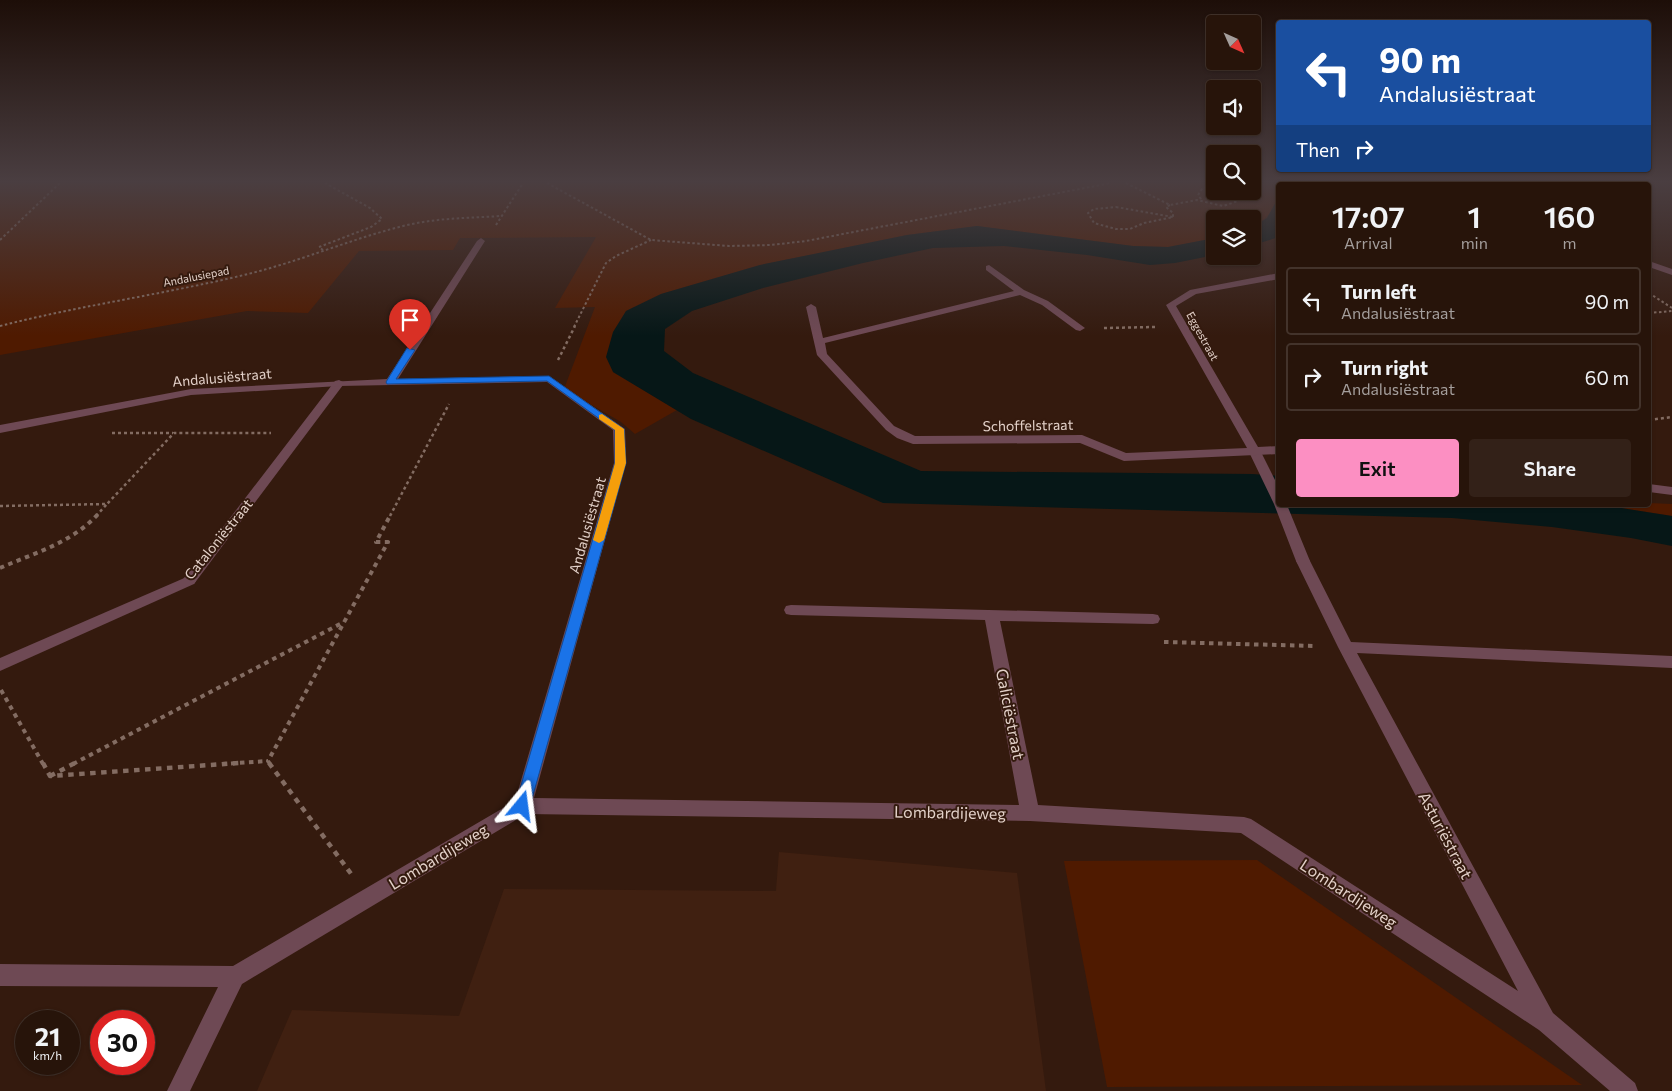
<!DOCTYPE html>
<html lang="en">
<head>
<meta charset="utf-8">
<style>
  body { margin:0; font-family:Commissioner,sans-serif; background:#332118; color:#f1f3f6; height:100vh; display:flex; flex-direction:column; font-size:19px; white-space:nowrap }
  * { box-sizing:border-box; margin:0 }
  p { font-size:16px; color:#a49e9c }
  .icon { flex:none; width:28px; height:28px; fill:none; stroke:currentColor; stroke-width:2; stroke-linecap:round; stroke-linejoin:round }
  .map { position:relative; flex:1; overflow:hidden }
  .panel { position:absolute; left:1276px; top:182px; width:375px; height:325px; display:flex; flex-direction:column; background:#27140a; border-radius:5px; box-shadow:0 1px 4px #0004,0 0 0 1px #43332b }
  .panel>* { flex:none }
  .top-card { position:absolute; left:1276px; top:20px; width:375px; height:152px; border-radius:5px; box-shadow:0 1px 4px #0004,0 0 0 1px #43332b; background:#1a4fa0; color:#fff; overflow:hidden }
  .needle { width:32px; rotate:135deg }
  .fabs { position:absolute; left:1206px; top:15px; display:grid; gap:10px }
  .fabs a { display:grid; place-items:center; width:55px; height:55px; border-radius:5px; background:#27140a; box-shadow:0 1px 4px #0004,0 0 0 1px #43332b; font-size:25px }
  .speed { position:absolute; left:15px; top:1010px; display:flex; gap:10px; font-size:25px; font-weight:700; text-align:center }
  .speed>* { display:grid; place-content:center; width:65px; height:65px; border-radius:50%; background:#27140a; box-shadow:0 1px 4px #0004,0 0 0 1px #43332b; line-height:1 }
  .speed small { font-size:12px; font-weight:400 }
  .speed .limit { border:8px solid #d22; background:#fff; color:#111 }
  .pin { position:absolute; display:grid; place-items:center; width:42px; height:42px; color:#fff; margin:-51px -21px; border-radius:50% 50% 50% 0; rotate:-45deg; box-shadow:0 0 5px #0007 }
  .pin .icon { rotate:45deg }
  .me { position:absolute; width:55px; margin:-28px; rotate:16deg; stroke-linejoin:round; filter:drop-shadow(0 0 4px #0008) }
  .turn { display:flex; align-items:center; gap:18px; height:105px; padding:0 20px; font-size:22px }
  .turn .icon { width:65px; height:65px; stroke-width:2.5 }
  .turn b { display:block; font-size:35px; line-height:42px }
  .then { display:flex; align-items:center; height:48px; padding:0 20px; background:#0003; gap:10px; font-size:19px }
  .eta { display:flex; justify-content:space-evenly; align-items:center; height:85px; text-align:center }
  .eta b { font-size:30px; font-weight:600; line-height:35px }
  .action { display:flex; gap:10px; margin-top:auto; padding:10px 20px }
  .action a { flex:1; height:58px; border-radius:5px; background:#fc8fc2; color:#111; font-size:20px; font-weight:600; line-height:58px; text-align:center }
  .action a+a { background:#332118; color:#f1f3f6 }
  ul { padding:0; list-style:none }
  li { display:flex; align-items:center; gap:15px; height:68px; margin:0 10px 8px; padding:0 10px; border:2px solid #43332b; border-radius:5px }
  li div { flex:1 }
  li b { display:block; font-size:19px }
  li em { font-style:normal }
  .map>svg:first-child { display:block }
  .built { fill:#402011 }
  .green { fill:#4f1a00 }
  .water { fill:#061717 }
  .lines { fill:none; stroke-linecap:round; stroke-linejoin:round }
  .path-far3 { stroke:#836c62; stroke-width:2; stroke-dasharray:2.5 2.5; stroke-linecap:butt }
  .path-far2 { stroke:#836c62; stroke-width:2.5; stroke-dasharray:3 3; stroke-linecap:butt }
  .path-far1 { stroke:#836c62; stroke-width:4; stroke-dasharray:4.5 4.5; stroke-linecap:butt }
  .path { stroke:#836c62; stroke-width:4.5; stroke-dasharray:5.5 5.5; stroke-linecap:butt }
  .pedestrian { fill:#6e4954; fill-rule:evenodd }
  .minor { fill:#6e4954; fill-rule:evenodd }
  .tertiary { fill:#6e4954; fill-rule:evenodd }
  .route { fill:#1a73e8; stroke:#114b97 }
  .slow { fill:#f59e0b }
  .labels { text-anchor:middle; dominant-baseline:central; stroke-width:4; stroke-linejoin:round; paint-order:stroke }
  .far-street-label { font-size:11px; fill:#e3d1c9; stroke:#341a0e }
  .street-label { font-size:14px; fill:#e3d1c9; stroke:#341a0e }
  .near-street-label { font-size:16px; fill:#e3d1c9; stroke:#341a0e }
</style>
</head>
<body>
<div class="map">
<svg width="1672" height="1091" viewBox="0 0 1672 1091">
  <rect width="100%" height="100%" fill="#341a0e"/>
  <polygon class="built" points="779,852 1017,873 1046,1091 257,1091 292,1010 459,1016 504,889 776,891"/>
  <g class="green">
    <path d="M0,183h1215v8h37l1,-8h29l1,2h-4c0,21 -10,32 -26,42l-1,-8h-37v19l-47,9 -35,-1 -156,-20 -70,9 -147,30 -99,29 -35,17 -13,61 64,38 -42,24 -14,-12 -57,-33 31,-82 -40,1 41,-71 -136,1 -7,12 -94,1 -51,62 -61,-2 -247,44z"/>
    <polygon points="1649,503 1672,504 1672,516 1602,505 1649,505"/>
    <polygon points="1257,860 1582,1085 1107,1087 1064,861"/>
  </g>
  <g class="water">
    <polygon points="1279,196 1279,237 1253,245 1253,227 1267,218"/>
    <polygon points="977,226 1133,246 1168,247 1215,238 1215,255 1175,263 1150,265 1087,255 1004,246 933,248 863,263 763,288 692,311 665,329 664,351 693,373 921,471 1252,474 1279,476 1279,505 1602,505 1672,516 1672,546 1631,538 1552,527 1452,518 883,503 691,419 613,372 606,357 613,332 626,311 661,294 760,265 907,235"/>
  </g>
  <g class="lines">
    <g class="path-far3">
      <polyline points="547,183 651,240 729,246 771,245 806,241 1111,183"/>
      <polyline points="1126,183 1170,205 1197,200 1223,206 1238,201 1240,191"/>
      <polyline points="1401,183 1405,185"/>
      <polyline points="1471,183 1476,185"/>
      <polyline points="1565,185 1569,184"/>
      <polyline points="1201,199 1198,195 1202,189 1215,186"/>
      <polyline points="1170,205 1166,207 1173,213 1173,217"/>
      <polygon points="1116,207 1173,217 1144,223 1130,229 1116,229 1094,223 1088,213 1094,209"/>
      <polyline points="496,225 523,183"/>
      <polyline points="0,240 60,183"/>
      <polyline points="323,250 319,247 371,227 382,219 370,208 325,183"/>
      <polyline points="1649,293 1672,308"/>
      <polyline points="1649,313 1672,311"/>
      <path d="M0,326c82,-21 166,-32 248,-52 53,-13 103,-35 155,-48 32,-8 65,-8 98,-10"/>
      <polyline points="574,327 606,263 616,256 651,240"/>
      <polyline points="1153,327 1155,327"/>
    </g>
    <g class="path-far2">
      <polyline points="1104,328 1155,327"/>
      <polyline points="558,360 575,326"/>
      <polyline points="1649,420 1672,417"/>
      <polyline points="112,433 173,433"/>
      <polyline points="0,506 107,504 174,433 271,433"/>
      <polyline points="96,516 107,504"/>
      <polyline points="390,516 449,404"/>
    </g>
    <g class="path-far1">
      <path d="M0,568c34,-15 72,-25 98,-54"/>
      <polyline points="1164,642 1315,646"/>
      <polyline points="1,690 43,764"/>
      <polyline points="73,764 342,623"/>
      <polyline points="222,764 268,761"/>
      <polyline points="270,764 268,761 388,542 376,542 391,514"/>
    </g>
    <g class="path">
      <polyline points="43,763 50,776 240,763"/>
      <polyline points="269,763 352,875"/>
      <polyline points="50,776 75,763"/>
    </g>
    <g class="pedestrian">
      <polygon points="339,380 345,383 343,385 194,584 184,584 182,581 184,578 335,381"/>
      <polygon points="1254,446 1260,450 1279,488 1279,505 1287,505 1310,561 1308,564 1298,564 1296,561 1274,504 1248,450"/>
    </g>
    <g class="minor">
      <polygon points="481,238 485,241 398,379 549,376 625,429 626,463 534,798 1019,805 985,620 791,615 786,614 784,610 786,606 791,605 1153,614 1158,615 1160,619 1158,623 1153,624 1000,621 1038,805 1244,817 1251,819 1518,991 1338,647 1296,561 1298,558 1308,558 1310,561 1351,642 1672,656 1672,668 1357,653 1553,1013 1635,1083 1638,1091 1610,1091 1539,1030 1241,833 1030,821 526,814 242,984 190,1091 167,1091 218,987 0,986 0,964 233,966 515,801 614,463 613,430 547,382 339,386 191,395 0,433 0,425 191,389 387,379 477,241"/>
      <polygon points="989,265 1024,290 1048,301 1085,328 1080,331 1076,330 1042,305 1020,295 825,343 827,354 894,426 915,436 1082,435 1126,453 1247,448 1166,305 1190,290 1279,273 1279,279 1196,294 1176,306 1258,447 1279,446 1279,454 1124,461 1080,443 913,444 897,438 886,430 817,355 806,307 811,304 816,307 823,338 1014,291 986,270 986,266"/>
      <polygon points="1649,484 1672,487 1672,495 1649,492"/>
      <polygon points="189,576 194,578 196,581 194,584 0,671 0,658"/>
    </g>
    <g class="tertiary">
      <polygon points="1431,183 1442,183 1444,185 1433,185"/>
      <polygon points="1649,261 1672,269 1672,275 1649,267"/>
    </g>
  </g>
  <linearGradient id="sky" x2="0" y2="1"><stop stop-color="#1d0e08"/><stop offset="0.54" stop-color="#4a3e41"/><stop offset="1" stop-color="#4a3e41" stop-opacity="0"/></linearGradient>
  <rect width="1672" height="336" fill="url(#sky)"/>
  <polygon class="route" points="407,348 415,350 396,379 549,376 624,429 626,463 530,806 528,811 522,813 517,811 515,806 615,463 615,430 547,381 387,384 386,382"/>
  <polygon class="slow" points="602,414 624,429 626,463 604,540 599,543 593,540 615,463 615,430 599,419 599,415"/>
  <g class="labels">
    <g class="far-street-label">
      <text transform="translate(196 276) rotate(-11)">Andalusiepad</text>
      <text transform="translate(1203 336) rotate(61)">Eggestraat</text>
    </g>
    <g class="street-label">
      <text transform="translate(222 377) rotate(-5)">Andalusiëstraat</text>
      <text transform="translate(1028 425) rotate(-1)">Schoffelstraat</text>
      <text transform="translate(587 525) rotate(-74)">Andalusiëstraat</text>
      <text transform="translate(218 539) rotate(-51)">Cataloniëstraat</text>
    </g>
    <g class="near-street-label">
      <text transform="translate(1011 714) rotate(79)">Galiciëstraat</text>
      <text transform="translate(950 812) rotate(1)">Lombardijeweg</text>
      <text transform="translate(1446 835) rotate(62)">Asturiëstraat</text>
      <text transform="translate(438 856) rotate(-31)">Lombardijeweg</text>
      <text transform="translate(1349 893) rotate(33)">Lombardijeweg</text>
    </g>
  </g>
</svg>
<div class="fabs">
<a><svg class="needle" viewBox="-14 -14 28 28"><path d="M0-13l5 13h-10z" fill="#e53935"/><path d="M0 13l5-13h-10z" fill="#a49e9c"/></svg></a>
<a><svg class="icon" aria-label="sound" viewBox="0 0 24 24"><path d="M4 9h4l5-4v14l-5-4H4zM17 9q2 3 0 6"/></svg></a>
<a><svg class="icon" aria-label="search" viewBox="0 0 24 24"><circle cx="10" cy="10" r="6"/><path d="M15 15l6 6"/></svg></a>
<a><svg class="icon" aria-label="layers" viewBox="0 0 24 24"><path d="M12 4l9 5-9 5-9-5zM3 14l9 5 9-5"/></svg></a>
</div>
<div class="speed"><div>21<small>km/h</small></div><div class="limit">30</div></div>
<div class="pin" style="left:410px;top:350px;background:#d93025"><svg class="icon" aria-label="arrive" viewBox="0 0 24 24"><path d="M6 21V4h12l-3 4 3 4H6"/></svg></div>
<svg class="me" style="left:522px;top:806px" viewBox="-20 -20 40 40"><path d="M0-17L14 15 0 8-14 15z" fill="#1a73e8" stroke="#fff" stroke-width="4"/></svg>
<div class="top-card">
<div class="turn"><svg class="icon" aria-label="left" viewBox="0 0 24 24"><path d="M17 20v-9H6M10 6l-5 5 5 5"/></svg><div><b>90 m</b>Andalusiëstraat</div></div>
<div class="then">Then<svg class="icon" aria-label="right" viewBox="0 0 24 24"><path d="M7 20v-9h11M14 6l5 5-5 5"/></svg></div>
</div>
<section class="panel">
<div class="eta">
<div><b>17:07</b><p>Arrival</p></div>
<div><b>1</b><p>min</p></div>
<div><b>160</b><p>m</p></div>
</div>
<ul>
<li><svg class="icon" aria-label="left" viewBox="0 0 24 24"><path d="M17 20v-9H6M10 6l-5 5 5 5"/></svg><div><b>Turn left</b><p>Andalusiëstraat</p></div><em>90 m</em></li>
<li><svg class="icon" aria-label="right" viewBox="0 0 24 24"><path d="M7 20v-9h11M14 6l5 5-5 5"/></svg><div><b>Turn right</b><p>Andalusiëstraat</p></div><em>60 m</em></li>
</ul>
<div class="action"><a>Exit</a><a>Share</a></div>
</section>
</div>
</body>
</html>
